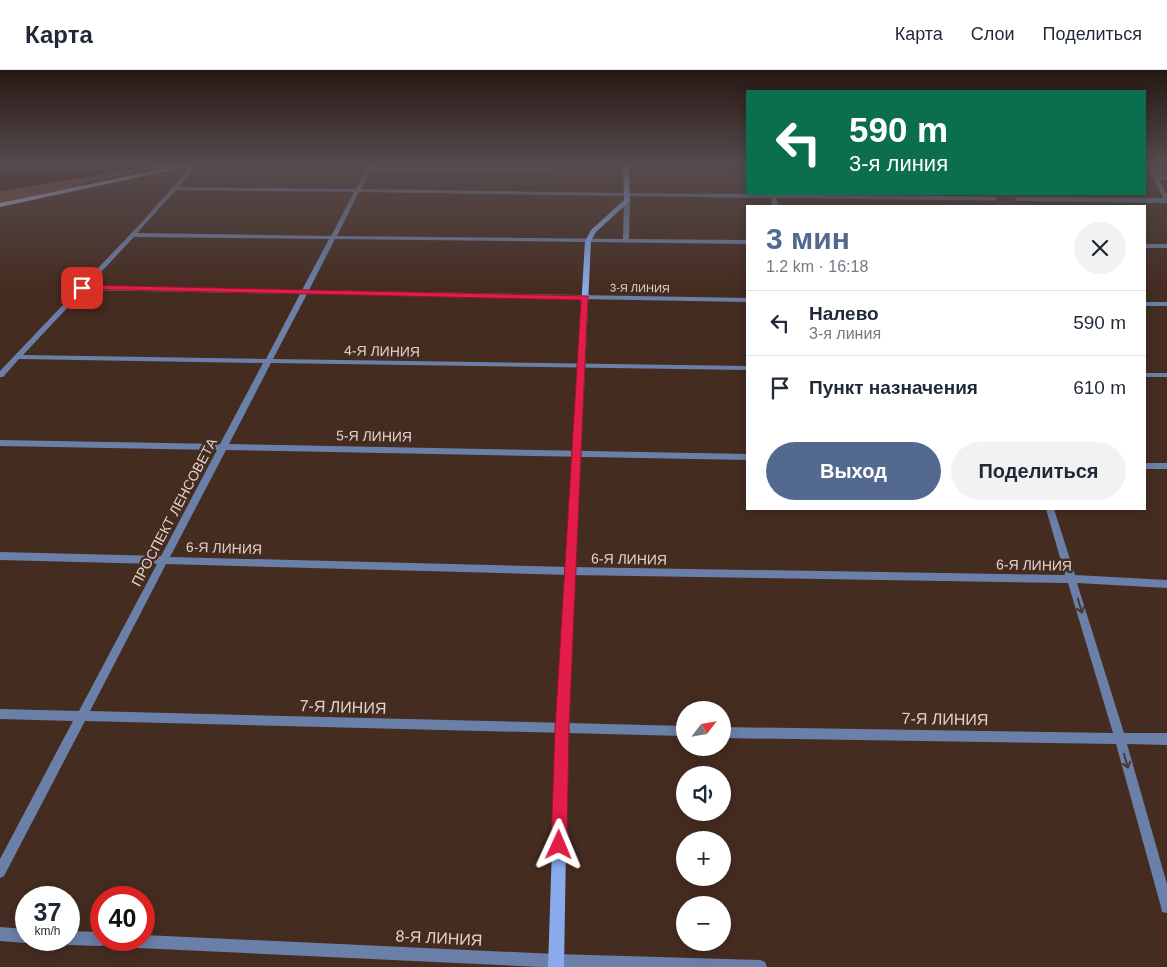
<!DOCTYPE html>
<html lang="ru">
<head>
<meta charset="utf-8">
<style>
  body { margin:0; font-family:Helvetica,sans-serif; background:#f2f2f3; color:#1f2937; height:100vh; display:flex; flex-direction:column; font-size:19px; white-space:nowrap }
  * { box-sizing:border-box; margin:0 }
  p { font-size:16px; color:#747a83 }
  .icon { flex:none; width:28px; height:28px; fill:none; stroke:currentColor; stroke-width:2; stroke-linecap:round; stroke-linejoin:round }
  .map { position:relative; flex:1; overflow:hidden }
  .drawer { position:absolute; left:746px; top:135px; width:400px; height:305px; display:flex; flex-direction:column; background:#fff; border-radius:0px; box-shadow:0 2px 12px #0003 }
  .drawer>* { flex:none }
  .banner { position:absolute; left:746px; top:20px; width:400px; height:105px; border-radius:0px; box-shadow:0 2px 12px #0003; background:#0b6e4f; color:#fff; overflow:hidden }
  .needle { width:32px; rotate:59deg }
  .fabs { position:absolute; left:676px; top:631px; display:grid; gap:10px }
  .fabs a { display:grid; place-items:center; width:55px; height:55px; border-radius:50%; background:#fff; box-shadow:0 2px 12px #0003; font-size:25px }
  .speed { position:absolute; left:15px; top:816px; display:flex; gap:10px; font-size:25px; font-weight:700; text-align:center }
  .speed>* { display:grid; place-content:center; width:65px; height:65px; border-radius:50%; background:#fff; box-shadow:0 2px 12px #0003; line-height:1 }
  .speed small { font-size:12px; font-weight:400 }
  .speed .limit { border:8px solid #d22; background:#fff; color:#111 }
  .pin { position:absolute; display:grid; place-items:center; width:42px; height:42px; color:#fff; margin:-21px; border-radius:10px; box-shadow:0 2px 8px #0006 }
  .me { position:absolute; width:55px; margin:-28px; rotate:1deg; stroke-linejoin:round; filter:drop-shadow(0 0 4px #0008) }
  .turn { display:flex; align-items:center; gap:18px; height:105px; padding:0 20px; font-size:22px }
  .turn .icon { width:65px; height:65px; stroke-width:2.5 }
  .turn b { display:block; font-size:35px; line-height:42px }
  .round { display:grid; place-items:center; flex:none; width:52px; height:52px; border-radius:26px; background:#f2f2f3 }
  .headline { display:flex; align-items:center; justify-content:space-between; height:85px; padding:0 20px }
  h1 { font-size:30px; font-weight:700; line-height:38px; color:#536990 }
  .cta { display:flex; gap:10px; margin-top:auto; padding:10px 20px }
  .cta a { flex:1; height:58px; border-radius:30px; background:#536990; color:#fff; font-size:20px; font-weight:700; line-height:58px; text-align:center }
  .cta a+a { background:#f2f2f3; color:#1f2937 }
  ul { padding:0; list-style:none }
  li { display:flex; align-items:center; gap:15px; height:65px; padding:0 20px; border-top:1px solid #e0e1e3 }
  li div { flex:1 }
  li b { display:block; font-size:19px }
  li em { font-style:normal }
  header { display:flex; align-items:center; gap:30px; box-sizing:border-box; height:70px; padding:0 25px; background:#fff; border-bottom:1px solid #e0e1e3 }
  header strong { font-size:24px }
  nav { display:flex; gap:28px; margin-inline-start:auto; font-size:18px }
  .map>svg:first-child { display:block }
  .green { fill:#7d4b35 }
  .water { fill:#2f0700 }
  .lines { fill:none; stroke-linecap:round; stroke-linejoin:round }
  .street { fill:#6b80a8; fill-rule:evenodd }
  .secondary { fill:#8aabeb; fill-rule:evenodd }
  .primary { fill:#b3cdff; fill-rule:evenodd }
  .wall { fill:#4f382e }
  .building { fill:#5c4136; stroke:#402e26 }
  .oneway { stroke:#4b3935 }
  .route { fill:#e11d48; stroke:#92132f }
  .labels { text-anchor:middle; dominant-baseline:central; stroke-width:5; stroke-linejoin:round; paint-order:stroke }
  .far-street-label { font-size:11px; fill:#e2d1cb; stroke:#452c21 }
  .street-label { font-size:14px; fill:#e2d1cb; stroke:#452c21 }
  .near-street-label { font-size:16px; fill:#e2d1cb; stroke:#452c21 }
</style>
</head>
<body>
<header>
<strong>Карта</strong>
<nav><a>Карта</a><a>Слои</a><a>Поделиться</a></nav>
</header>
<div class="map">
<svg width="1167" height="897" viewBox="0 0 1167 897">
  <rect width="100%" height="100%" fill="#452c21"/>
  <polygon class="green" points="159,95 186,95 161,100 160,97 89,112 78,117 0,133 0,121"/>
  <polygon class="water" points="0,95 155,95 0,121"/>
  <g class="lines">
    <g class="street">
      <path d="M187,95l4,1v6l-13,15 178,2 12,-24h5l-1,4h177l2,1 -2,1h-179l-9,18 266,4 536,5 -15,-33h5l5,11h9v4h-8l8,15v8l-391,-5 2,8h-6l-1,-8 -412,-6 -22,44 286,3 1,-38 3,-2 3,2 -1,38 119,1v4l-413,-5 -26,51 439,8v4l-441,-8 -34,65 475,7v4l-477,-7 -42,81 519,10v6l-522,-10 -56,107 400,10 495,8 -19,-66h8l21,66 92,5v8l-90,-5 47,150h43v12l-40,-1 40,140v29l-5,-1 -1,-5 -45,-163 -394,-6v-11l391,6 -45,-150 -498,-8 -404,-11 -76,147 595,15v10l-600,-15 -81,155 -4,2v-19l73,-138 -73,-2v-10l79,2 78,-147 -157,-4v-8l161,4 56,-106 -217,-4v-6l220,4 43,-81 -244,-4 -16,18h-3v-6l140,-147 46,-52zM176,120l178,2 -23,44 -194,-3zM134,167l195,2 -27,51 -214,-4zM84,220l216,4 -34,65 -243,-4z"/>
      <rect x="1145" y="174" width="22" height="4"/>
      <rect x="1145" y="232" width="22" height="4"/>
      <rect x="1145" y="303" width="22" height="4"/>
      <rect x="1145" y="393" width="22" height="6"/>
      <polygon points="0,857 26,859 26,870 31,871 26,873 0,871"/>
      <polygon points="69,861 101,862 101,870 107,870 106,874 101,876 69,875 64,873 63,870 69,870"/>
      <polygon points="144,865 556,884 760,890 765,892 767,897 540,897 117,877 112,875 110,870 144,870"/>
    </g>
    <polygon class="secondary" points="623,95 629,95 630,131 596,162 591,171 568,659 564,897 548,897 556,659 585,171 591,160 624,130"/>
    <polygon class="primary" points="181,95 195,95 0,137 0,133"/>
  </g>
  <polygon class="wall" points="998,124 1012,124 1016,129 1012,136 996,136 994,133"/>
  <polygon class="building" points="999,124 1012,124 1016,129 1003,129"/>
  <defs><path id="oneway-shaft" d="M-6 0H5M1.5-3L5.5 0L1.5 3" fill="none" stroke-width="1.6" stroke-linecap="round" stroke-linejoin="round" transform="scale(1.25)"/></defs>
  <g class="oneway">
    <use href="#oneway-shaft" transform="translate(1080 536) rotate(73)"/>
    <use href="#oneway-shaft" transform="translate(1126 691) rotate(74)"/>
  </g>
  <linearGradient id="sky" x2="0" y2="1"><stop stop-color="#261812"/><stop offset="0.43" stop-color="#564b4e"/><stop offset="1" stop-color="#564b4e" stop-opacity="0"/></linearGradient>
  <rect width="1167" height="221" fill="url(#sky)"/>
  <polygon class="route" points="82,215 588,226 569,659 567,775 565,781 559,783 553,781 551,775 555,659 581,230 79,219 78,218"/>
  <g class="labels">
    <g class="far-street-label">
      <text transform="translate(640 218) rotate(1)">3-Я ЛИНИЯ</text>
    </g>
    <g class="street-label">
      <text transform="translate(382 281) rotate(1)">4-Я ЛИНИЯ</text>
      <text transform="translate(374 366) rotate(1)">5-Я ЛИНИЯ</text>
      <text transform="translate(174 442) rotate(-62)">ПРОСПЕКТ ЛЕНСОВЕТА</text>
      <text transform="translate(224 478) rotate(2)">6-Я ЛИНИЯ</text>
      <text transform="translate(629 489) rotate(1)">6-Я ЛИНИЯ</text>
      <text transform="translate(1034 495) rotate(1)">6-Я ЛИНИЯ</text>
    </g>
    <g class="near-street-label">
      <text transform="translate(343 637) rotate(2)">7-Я ЛИНИЯ</text>
      <text transform="translate(945 649) rotate(1)">7-Я ЛИНИЯ</text>
      <text transform="translate(439 868) rotate(3)">8-Я ЛИНИЯ</text>
    </g>
  </g>
</svg>
<div class="fabs">
<a><svg class="needle" viewBox="-14 -14 28 28"><path d="M0-13l5 13h-10z" fill="#e53935"/><path d="M0 13l5-13h-10z" fill="#747a83"/></svg></a>
<a><svg class="icon" aria-label="sound" viewBox="0 0 24 24"><path d="M4 9h4l5-4v14l-5-4H4zM17 9q2 3 0 6"/></svg></a>
<a>+</a>
<a>−</a>
</div>
<div class="speed"><div>37<small>km/h</small></div><div class="limit">40</div></div>
<div class="pin" style="left:82px;top:218px;background:#d93025"><svg class="icon" aria-label="arrive" viewBox="0 0 24 24"><path d="M6 21V4h12l-3 4 3 4H6"/></svg></div>
<svg class="me" style="left:559px;top:775px" viewBox="-20 -20 40 40"><path d="M0-17L14 15 0 8-14 15z" fill="#e11d48" stroke="#fff" stroke-width="4"/></svg>
<div class="banner">
<div class="turn"><svg class="icon" aria-label="left" viewBox="0 0 24 24"><path d="M17 20v-9H6M10 6l-5 5 5 5"/></svg><div><b>590 m</b>3-я линия</div></div>
</div>
<section class="drawer">
<div class="headline"><div><h1>3 мин</h1><p>1.2 km · 16:18</p></div><a class="round"><svg class="icon" aria-label="close" viewBox="0 0 24 24"><path d="M6 6l12 12M18 6L6 18"/></svg></a></div>
<ul>
<li><svg class="icon" aria-label="left" viewBox="0 0 24 24"><path d="M17 20v-9H6M10 6l-5 5 5 5"/></svg><div><b>Налево</b><p>3-я линия</p></div><em>590 m</em></li>
<li><svg class="icon" aria-label="arrive" viewBox="0 0 24 24"><path d="M6 21V4h12l-3 4 3 4H6"/></svg><div><b>Пункт назначения</b></div><em>610 m</em></li>
</ul>
<div class="cta"><a>Выход</a><a>Поделиться</a></div>
</section>
</div>
</body>
</html>
